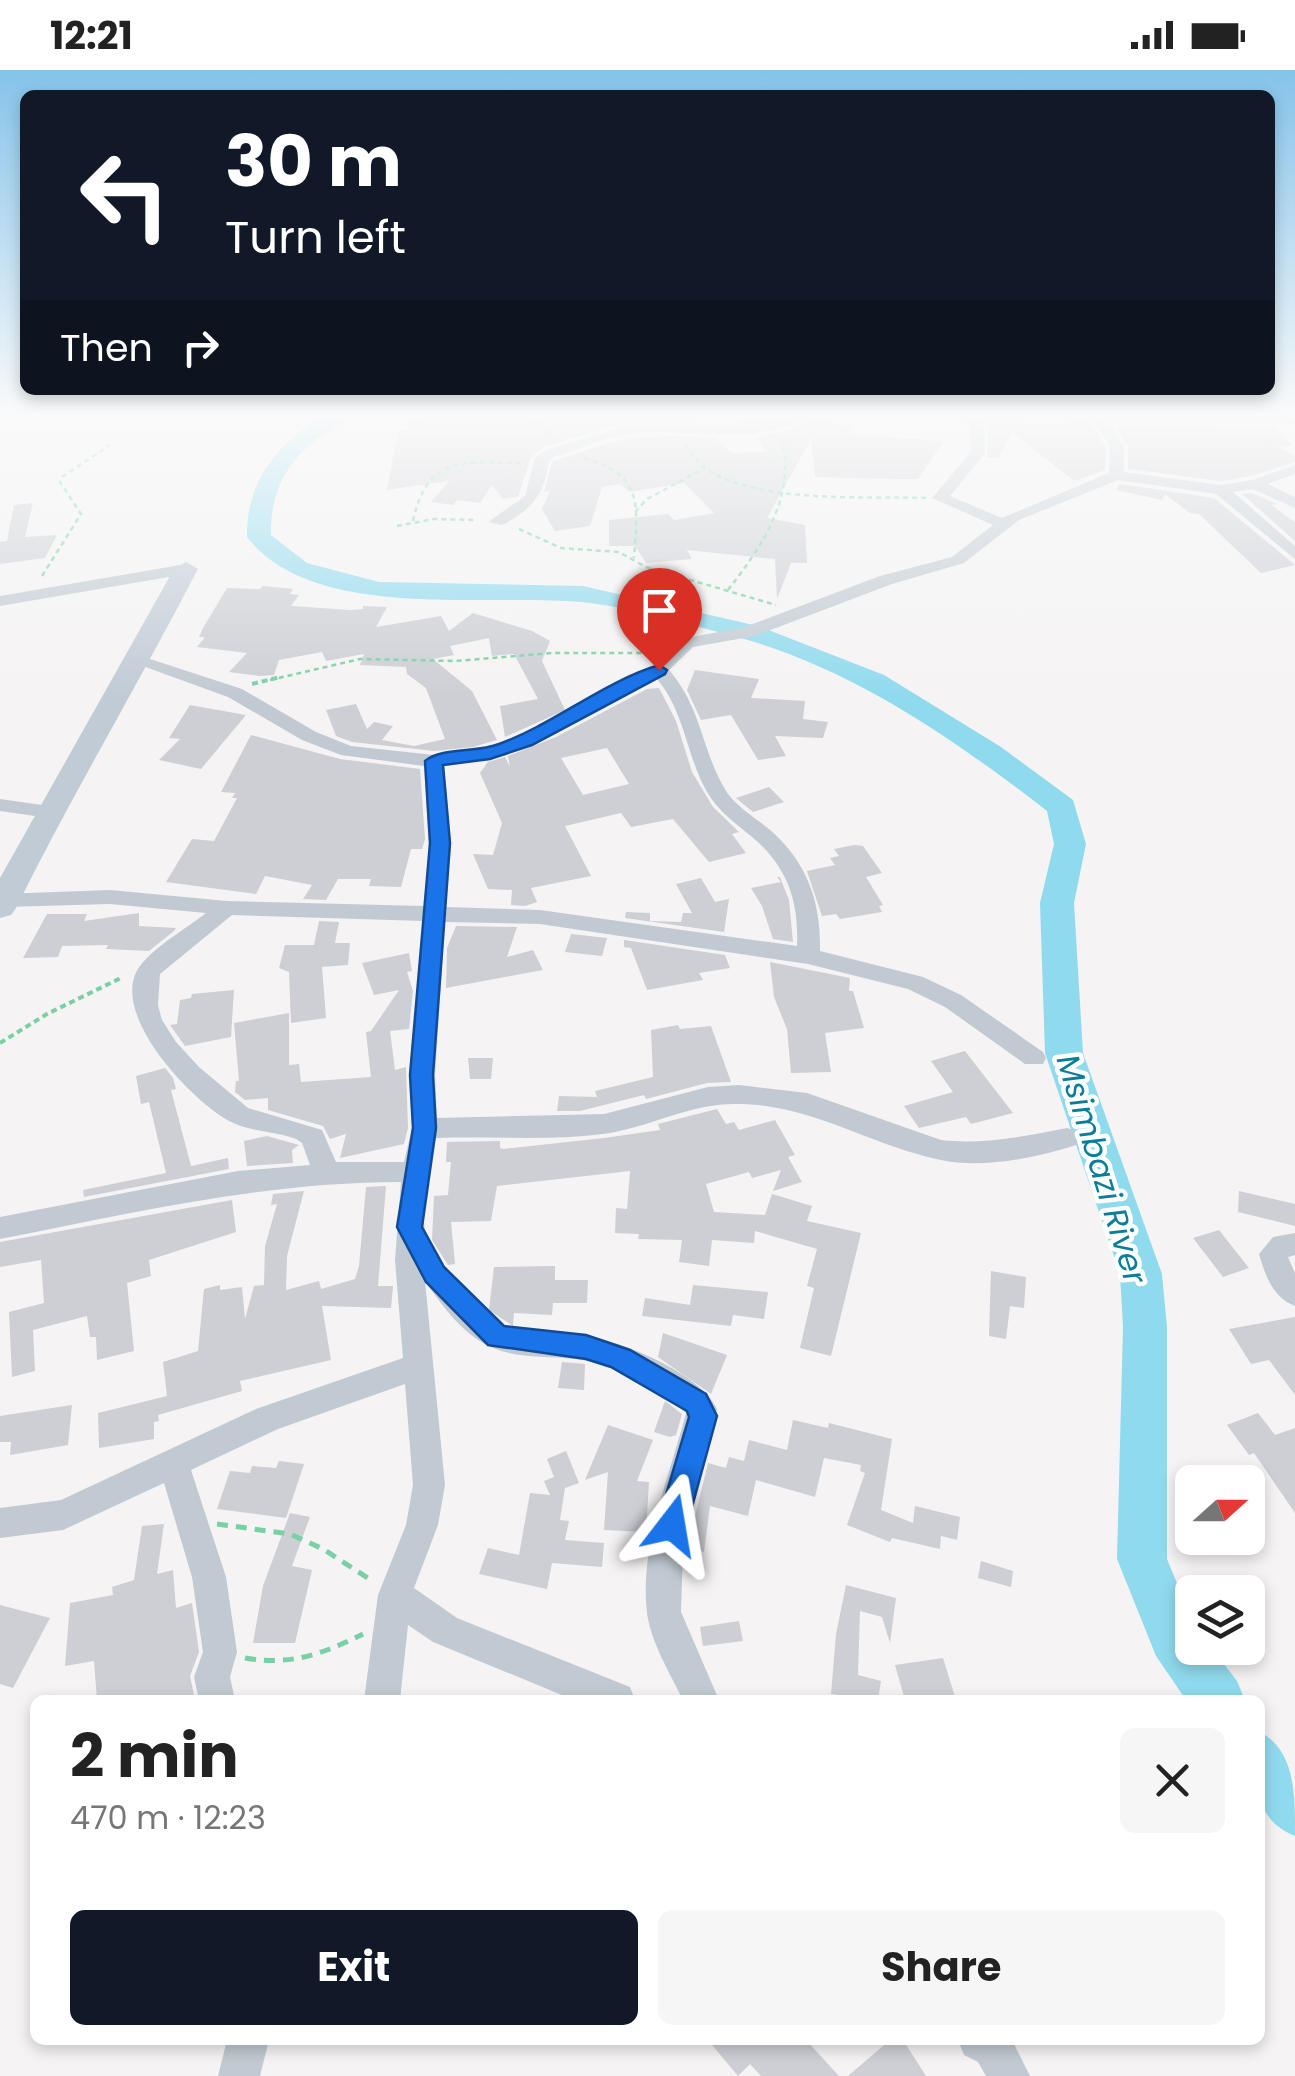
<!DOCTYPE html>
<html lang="en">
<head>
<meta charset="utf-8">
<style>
  body { margin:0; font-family:Poppins,sans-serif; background:#f6f6f6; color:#222; height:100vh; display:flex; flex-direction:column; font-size:38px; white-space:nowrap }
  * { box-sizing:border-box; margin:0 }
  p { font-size:32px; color:#767676 }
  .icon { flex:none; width:55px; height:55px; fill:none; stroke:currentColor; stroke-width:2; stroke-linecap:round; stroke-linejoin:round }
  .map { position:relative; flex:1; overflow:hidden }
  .panel { position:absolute; left:30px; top:1625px; width:1235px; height:350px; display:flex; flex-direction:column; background:#fff; border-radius:15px; box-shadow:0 5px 15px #0003 }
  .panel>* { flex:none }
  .top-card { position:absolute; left:20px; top:20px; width:1255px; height:305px; border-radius:15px; box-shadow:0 5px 15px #0003; background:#111827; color:#fff; overflow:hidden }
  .needle { width:65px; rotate:69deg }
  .controls { position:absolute; left:1175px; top:1395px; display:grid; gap:20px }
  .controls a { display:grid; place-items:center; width:90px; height:90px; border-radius:15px; background:#fff; box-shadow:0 5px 15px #0003; font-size:50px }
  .pin { position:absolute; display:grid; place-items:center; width:85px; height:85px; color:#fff; margin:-102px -42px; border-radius:50% 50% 50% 0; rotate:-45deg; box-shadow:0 0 10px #0007 }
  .pin .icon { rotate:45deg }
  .me { position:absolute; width:110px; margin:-55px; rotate:14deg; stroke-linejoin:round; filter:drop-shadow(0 0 8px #0008) }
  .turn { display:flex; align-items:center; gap:35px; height:210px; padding:0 40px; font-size:45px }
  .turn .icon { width:130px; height:130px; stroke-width:2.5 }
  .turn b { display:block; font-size:70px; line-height:85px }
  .then { display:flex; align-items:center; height:95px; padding:0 40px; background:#0003; gap:20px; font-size:38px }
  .round { display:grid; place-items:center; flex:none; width:105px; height:105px; border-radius:15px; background:#f6f6f6 }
  .summary { display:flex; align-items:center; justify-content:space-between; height:170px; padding:0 40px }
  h1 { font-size:60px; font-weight:700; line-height:75px }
  .primary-button { display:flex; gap:20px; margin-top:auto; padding:20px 40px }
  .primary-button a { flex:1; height:115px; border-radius:15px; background:#111827; color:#fff; font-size:40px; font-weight:700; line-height:115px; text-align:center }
  .primary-button a+a { background:#f6f6f6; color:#222 }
  .status { display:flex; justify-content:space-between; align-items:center; height:70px; padding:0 50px; background:#fff; direction:ltr }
  .status svg { height:28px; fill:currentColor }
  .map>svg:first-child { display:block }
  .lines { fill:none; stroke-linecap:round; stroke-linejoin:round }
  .river { fill:#90daee; fill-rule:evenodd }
  .building { fill:#cdcfd5; fill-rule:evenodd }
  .path-far2 { stroke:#7ad0a6; stroke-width:2.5; stroke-dasharray:5 4; stroke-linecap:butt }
  .path-far1 { stroke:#7ad0a6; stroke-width:4; stroke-dasharray:6 4; stroke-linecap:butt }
  .path { stroke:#7ad0a6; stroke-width:5; stroke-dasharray:11 8; stroke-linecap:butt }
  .street { fill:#c1cad2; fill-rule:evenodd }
  .secondary { fill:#c1cbd6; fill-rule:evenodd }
  .route { fill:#1a73e8; stroke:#114b97; stroke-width:2.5 }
  .labels { text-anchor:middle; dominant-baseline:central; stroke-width:9; stroke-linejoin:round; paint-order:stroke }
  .water-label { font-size:32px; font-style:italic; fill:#0c7c9b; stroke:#fff }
</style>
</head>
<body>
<div class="status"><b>12:21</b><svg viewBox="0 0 49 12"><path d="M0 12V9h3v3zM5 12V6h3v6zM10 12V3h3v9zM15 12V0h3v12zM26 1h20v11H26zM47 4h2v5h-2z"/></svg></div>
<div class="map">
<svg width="1295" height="2006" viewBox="0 0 1295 2006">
  <rect width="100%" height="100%" fill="#f5f3f3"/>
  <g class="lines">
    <g class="river">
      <path d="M326,345h27c-9,10 -23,15 -34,23 -33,24 -49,55 -48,97l36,28 72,19 204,4 175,40 126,49 117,72 72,53 13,44 -12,59 9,150 79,221 5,53v232l25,61v28h20l25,33 8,19h-59l-30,-44 -39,-97 6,-232 -3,-53 -75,-221 -5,-150 14,-59 -7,-33c-93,-72 -195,-143 -310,-174 -46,-12 -110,-31 -156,-35 -96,-9 -268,20 -334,-65 -1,-56 31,-95 79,-122z"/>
      <path d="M1260,1662c35,19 35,60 35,104 -48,-20 -35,-60 -35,-104z"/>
    </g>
  </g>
  <g class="building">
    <polygon points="430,345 693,345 702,354 629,351 545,376 531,387 518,427 503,429 492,415 480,433 457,430 453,435 431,432 449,411 387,420 398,361 409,359 402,350"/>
    <polygon points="980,345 1019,345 1030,354 1066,353 1064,347 1086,347 1106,377 1105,400 1074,411 1012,362 998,388 987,387 988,354"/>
    <polygon points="814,347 853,357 846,364 944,371 918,409 892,409 815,407 811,369 767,448 805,455 807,493 791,493 777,529 775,489 687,480 692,489 646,493 635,476 609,476 609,450 668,444 674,450 714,443 684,413 629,422 620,414 602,417 590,456 555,461 542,439 550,421 544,422 552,392 595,377 632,367 676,366 716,368 731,383 766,382 757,367 793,359"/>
    <polygon points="1115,356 1275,358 1292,375 1279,377 1295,386 1295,392 1251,406 1221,411 1128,399 1128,376"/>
    <polygon points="1120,414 1214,428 1295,495 1261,503 1199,444 1190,443 1165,424 1162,430 1116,420"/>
    <polygon points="1252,423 1277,434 1271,435 1295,452 1295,471 1242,424"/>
    <polygon points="33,433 25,467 57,465 45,488 0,494 0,472 7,471 14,435"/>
    <polygon points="263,516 293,519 290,524 299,525 291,536 350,540 363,539 363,536 387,537 376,557 441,546 449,561 473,543 532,561 550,571 542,591 565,640 505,667 500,636 538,629 514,584 492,586 489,568 450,576 454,585 433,589 472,621 497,670 473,677 434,681 352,672 336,666 326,640 356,634 367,659 374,652 393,656 382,670 414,676 445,669 426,618 407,604 406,597 360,595 364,584 326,591 322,582 279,590 274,605 259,606 229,602 247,583 197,577 205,567 199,567 203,558 227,518 260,519"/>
    <polygon points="695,600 759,609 751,628 805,631 803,649 828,652 823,668 775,666 786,686 758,690 731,645 701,650 687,620"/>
    <path d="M659,618l17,33 16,51 21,35 26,25 -7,2 14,19 -37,9 -36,-43 -42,8 -10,-14 -56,13 26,50 -60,12 6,14 -12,4 -14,-1 1,-15 -24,-1 -15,-35 20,1 9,-32 -22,-50 8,-11 17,-5 5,10 -2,-11 48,-19 91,-48zM607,678l22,36 -46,11 -22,-37z"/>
    <polygon points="190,635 246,645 201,699 159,690 180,669 169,668"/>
    <polygon points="251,665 340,689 420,699 425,769 422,779 411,779 401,817 369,816 371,809 338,809 326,830 303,829 312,815 265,806 256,824 166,812 192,769 214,771 237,728 232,728 235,723 221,722"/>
    <polygon points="769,717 784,732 753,742 736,728"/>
    <polygon points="855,775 863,776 882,803 866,807 883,835 879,836 882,842 840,849 836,844 822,846 807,801 835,795 830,788 839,786 834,779"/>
    <polygon points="777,807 780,807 789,830 793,872 773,869 762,836 751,818 781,812"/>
    <polygon points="701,808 715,832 729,829 724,862 625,848 626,842 650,843 650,851 681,852 683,843 692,843 676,814"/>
    <polygon points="139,843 139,856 176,858 174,861 149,881 106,879 108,875 62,876 58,887 23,888 47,844 87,844 84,851"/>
    <polygon points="319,851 339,852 335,873 350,873 348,895 322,897 326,948 291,953 289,902 279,898 285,875 314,875"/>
    <polygon points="456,856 517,857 507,887 533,880 543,900 446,918 447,878"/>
    <polygon points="571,864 607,868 602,886 565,882"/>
    <polygon points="624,870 725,885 730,898 699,903 703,910 647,920 631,878 624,877"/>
    <polygon points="409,883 412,901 407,902 413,921 409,959 390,961 395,1000 406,997 408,1058 404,1074 340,1088 346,1064 330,1069 323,1056 268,1040 268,1028 245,1030 235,1022 236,1011 239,1011 234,953 289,943 289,995 299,994 301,1012 371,1007 366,962 371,961 399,920 374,925 362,893"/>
    <polygon points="770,892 850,908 849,921 853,921 864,958 825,963 831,1002 791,1003 787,959 774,927"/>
    <polygon points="234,920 231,967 185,976 170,955 177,954 180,930 191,928 192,924"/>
    <polygon points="678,955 680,959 711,956 731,1012 707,1013 646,1029 644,1025 580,1041 557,1041 559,1026 597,1027 595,1021 653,1007 651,960"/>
    <polygon points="965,981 1013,1043 971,1054 966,1047 919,1058 904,1036 953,1022 931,991"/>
    <polygon points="468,988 493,988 491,1009 470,1009"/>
    <polygon points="165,998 173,1008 176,1019 171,1020 191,1096 228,1088 229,1099 84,1127 83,1120 166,1103 149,1032 141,1034 136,1006"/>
    <polygon points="717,1039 726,1054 734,1052 739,1060 775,1050 795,1085 788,1087 802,1112 773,1121 781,1100 752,1108 749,1102 706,1114 714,1142 765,1145 772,1124 812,1136 807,1151 861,1163 831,1286 800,1278 814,1218 807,1216 817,1179 755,1161 754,1173 712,1170 709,1196 679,1192 682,1170 638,1169 639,1164 615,1163 616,1138 627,1139 630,1101 497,1116 491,1151 451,1152 455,1194 448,1195 432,1170 434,1126 448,1125 451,1092 446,1092 447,1072 500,1071 500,1078 504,1079 604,1068 660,1060 658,1054"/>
    <polygon points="267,1066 299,1075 292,1080 293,1093 247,1096 244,1071"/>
    <polygon points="386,1116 378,1216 393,1216 391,1238 322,1236 331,1290 240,1311 242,1321 158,1345 159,1351 154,1352 154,1369 99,1378 98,1343 167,1326 163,1292 198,1281 204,1219 220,1215 220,1220 242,1217 245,1249 254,1216 264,1215 265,1176 277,1134 271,1135 273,1124 304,1121 287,1186 286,1220 319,1211 321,1219 355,1209 359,1196 366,1117"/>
    <polygon points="1239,1121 1295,1134 1295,1156 1238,1142"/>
    <polygon points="232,1130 236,1162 149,1190 151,1206 127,1213 134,1281 97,1290 96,1267 90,1267 87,1246 33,1260 35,1301 12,1307 9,1242 44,1233 41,1190 0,1197 0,1172"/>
    <polygon points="1219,1160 1249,1198 1223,1207 1193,1168"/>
    <polygon points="555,1196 555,1210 588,1210 587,1233 553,1233 552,1245 514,1243 513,1256 489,1240 494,1197"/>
    <polygon points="991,1201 1026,1207 1024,1238 1010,1236 1006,1269 989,1266"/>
    <polygon points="693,1215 768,1222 764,1249 733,1245 731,1256 642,1246 645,1228 690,1235"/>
    <polygon points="1295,1247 1295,1325 1269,1290 1251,1294 1229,1259"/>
    <polygon points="663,1263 727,1285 711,1324 658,1287"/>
    <polygon points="562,1292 585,1294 584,1320 558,1318"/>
    <polygon points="665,1331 682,1344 676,1365 670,1367 654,1362"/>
    <polygon points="72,1335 68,1375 10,1385 11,1372 0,1372 0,1346"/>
    <polygon points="1258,1343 1275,1365 1295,1358 1295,1443 1254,1383 1249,1385 1227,1355"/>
    <polygon points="793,1350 828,1358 829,1353 892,1369 881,1440 913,1453 915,1436 960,1447 957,1470 941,1466 940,1479 892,1468 890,1472 847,1455 865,1403 860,1401 861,1395 824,1388 815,1427 756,1410 748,1446 710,1436 704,1482 687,1479 708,1393 726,1398 729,1387 744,1391 749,1370 787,1380"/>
    <polygon points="608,1355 653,1370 637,1411 649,1412 646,1462 604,1460 608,1402 585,1410"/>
    <polygon points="566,1381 579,1413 565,1418 560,1450 569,1451 565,1470 604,1473 602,1497 552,1493 547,1519 479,1504 488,1478 519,1485 530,1423 550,1425 544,1411 554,1407 547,1389"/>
    <polygon points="279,1391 304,1394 286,1448 217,1439 230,1401 250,1403 252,1396 276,1398"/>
    <polygon points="290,1443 310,1447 292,1496 312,1500 295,1573 253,1573 263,1516"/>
    <polygon points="164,1454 157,1504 173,1500 176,1538 192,1533 199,1582 190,1606 195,1630 97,1630 94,1591 65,1596 70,1533 113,1525 112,1517 134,1510 142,1456"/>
    <polygon points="981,1491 1013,1501 1011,1517 978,1508"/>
    <polygon points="846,1515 896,1528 890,1573 882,1547 860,1541 858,1605 881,1611 878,1630 831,1624 836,1564"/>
    <polygon points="0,1535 50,1548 13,1618 0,1614"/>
    <polygon points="739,1551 743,1571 703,1576 700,1557"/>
    <polygon points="943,1588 956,1630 905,1630 895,1595"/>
    <polygon points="708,1970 806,1970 839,2006 761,2006 750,1994 738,2006"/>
    <polygon points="890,1970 903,1970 926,2006 848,2006"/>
  </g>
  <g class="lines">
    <g class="path-far2">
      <polyline points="528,345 554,368"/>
      <path d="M684,375c7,7 13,17 21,23 51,36 160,28 221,30"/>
      <path d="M584,388c59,17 54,45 50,100"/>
      <polyline points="635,442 647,429 705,398"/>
      <path d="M413,451c14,-66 51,-59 108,-58"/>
      <polyline points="397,456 434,449 476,450"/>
      <polyline points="519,459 561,478 619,482 646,497 776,535"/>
      <polyline points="42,506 81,444 60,412 62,407 110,375"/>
      <path d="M728,520c34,-44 69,-94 53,-152"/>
      <polyline points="270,610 360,589 455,591 552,583 648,583"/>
    </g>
    <g class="path-far1">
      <polyline points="252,614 280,607"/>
      <polyline points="0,973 47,944 123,907"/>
    </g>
    <g class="path">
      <polyline points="217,1454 290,1464 323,1479 374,1512"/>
      <path d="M245,1588c45,8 78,-4 118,-24"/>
    </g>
    <g class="street">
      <path d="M790,345h21c-47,33 -125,13 -179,18 -25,3 -52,16 -76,23l-7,4c-4,34 -17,50 -47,65l-14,-3 37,-26 10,-38 11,-8 84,-25 75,3z"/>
      <path d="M946,345h29l9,9 1,29 -35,43 52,22 107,-45 1,-27 -21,-31 206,1v8l-187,-2 16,24v26l97,13 31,-5 43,-15v9l-27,10 27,13v11l-42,-19 -20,3 62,54v13l-79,-65 -98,-14 -99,40 -55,43 -72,21 -137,52 -62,11 -24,23c34,39 33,85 59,124 11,14 27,24 41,35 38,33 52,72 51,122l103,26 38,18 82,57 3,6 -3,6h-18l-80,-57 -37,-18 -100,-25 -268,-40 -95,-2 -10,153 2,43 167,-4 104,-27 31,-2 68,8 134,47c43,5 84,-4 126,-12l9,3 4,7 -4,7c-40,13 -94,24 -135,15 -70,-14 -130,-56 -204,-56 -47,-1 -88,24 -134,30 -54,7 -112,2 -167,4 -6,27 -16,64 -11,92 5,27 58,88 84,98 21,9 47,3 69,6 39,5 122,38 139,75l-34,141 -2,62 38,88h-36c-13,-27 -32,-57 -36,-87 -8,-65 23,-138 39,-200 -29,-26 -72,-50 -111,-54 -32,-4 -62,1 -92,-16 -24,-14 -42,-39 -58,-62l20,204 -7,40 -24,63 43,30 173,69 5,13h-61l-141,-58 -25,-17 -8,75h-36l14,-105 28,-70 7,-40 -8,-101 -127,45 -87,41 35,107 11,75 -7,25 5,23h-36l-5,-23 9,-25 -11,-75 -28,-94 -101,47 -63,8v-30l61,-8 195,-91 147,-51 -8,-98 6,-78c-137,0 -268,31 -401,57v-22l238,-46 72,-6 -8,-22 -6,-4c-22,-8 -46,-7 -67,-18 -37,-20 -123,-109 -89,-155 15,-20 46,-37 66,-53l-96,-9 -105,3 -5,-1v-12l110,-4 117,11 197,5 5,-63 -5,-77 -83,-11 -39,-15 -74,-43 -99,-36 9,-5 6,1 98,32 74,43 35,14 83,9 40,-4 44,-14 52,-26 83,-45 28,-27 64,-12 135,-51 72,-19 41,-32 -61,-27 39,-46 -1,-27zM657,609c28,33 29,76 50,113 11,19 28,31 44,44 36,30 48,64 46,110l-257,-36 -94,-3 5,-64 -7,-77c79,-8 145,-50 213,-87zM232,845l191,6 -14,154 3,53 -8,34h-68l-14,-32 -74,-22 -49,-41 -23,-25 -14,-22 -4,-15 2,-31z"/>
      <polygon points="186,494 192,495 192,503 0,536 0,526"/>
      <polygon points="0,729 49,736 59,742 49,748 0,741"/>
      <path d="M1295,1163v22l-7,2 7,16v33c-22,-8 -30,-31 -36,-52l14,-17z"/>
      <polygon points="227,1970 269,1970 260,2006 218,2006"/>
      <polygon points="958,1970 1012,1970 1030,2006 986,2006 978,1992 964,1985"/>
    </g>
    <path class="secondary" d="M186,492l12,7c-59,114 -125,224 -182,339l-5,7 -11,3v-40l174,-309z"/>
  </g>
  <linearGradient id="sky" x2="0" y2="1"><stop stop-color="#85c3ea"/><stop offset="0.55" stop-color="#fafafa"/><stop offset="1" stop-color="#fafafa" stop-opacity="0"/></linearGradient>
  <rect width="1295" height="626" fill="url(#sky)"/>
  <path class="route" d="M659,595l8,5 -2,4 -133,71 -42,14 -47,6 7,78 -17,232 3,53 -14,99 22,40 60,59 82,9 44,15 76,44 11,22 -30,109 -5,10 -10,4 -10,-4 -5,-10 32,-108 -2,-6 -76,-44 -25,-8 -98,-14 -62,-63 -29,-55 16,-99 -3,-53 20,-232 -5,-82c17,-14 52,-8 74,-17 55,-20 104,-62 160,-79z"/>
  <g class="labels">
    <g class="water-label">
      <text transform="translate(1102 1099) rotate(73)">Msimbazi River</text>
    </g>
  </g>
</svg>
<div class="controls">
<a><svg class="needle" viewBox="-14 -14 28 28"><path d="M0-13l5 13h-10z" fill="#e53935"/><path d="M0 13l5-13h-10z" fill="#767676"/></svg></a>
<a><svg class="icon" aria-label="layers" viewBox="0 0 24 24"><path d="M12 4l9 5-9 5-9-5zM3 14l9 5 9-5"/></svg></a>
</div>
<div class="pin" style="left:659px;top:600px;background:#d93025"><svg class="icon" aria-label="arrive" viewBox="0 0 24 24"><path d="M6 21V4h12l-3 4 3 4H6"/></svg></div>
<svg class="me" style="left:672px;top:1455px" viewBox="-20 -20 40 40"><path d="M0-17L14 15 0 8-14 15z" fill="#1a73e8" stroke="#fff" stroke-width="4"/></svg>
<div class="top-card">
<div class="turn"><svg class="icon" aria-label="left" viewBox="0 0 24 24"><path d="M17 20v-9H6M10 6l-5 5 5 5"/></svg><div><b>30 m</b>Turn left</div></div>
<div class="then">Then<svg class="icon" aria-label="right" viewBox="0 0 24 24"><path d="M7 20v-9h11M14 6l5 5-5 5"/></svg></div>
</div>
<section class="panel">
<div class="summary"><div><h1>2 min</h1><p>470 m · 12:23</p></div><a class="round"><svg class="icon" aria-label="close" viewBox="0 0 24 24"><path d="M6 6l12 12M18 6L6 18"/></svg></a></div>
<div class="primary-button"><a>Exit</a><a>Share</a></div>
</section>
</div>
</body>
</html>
